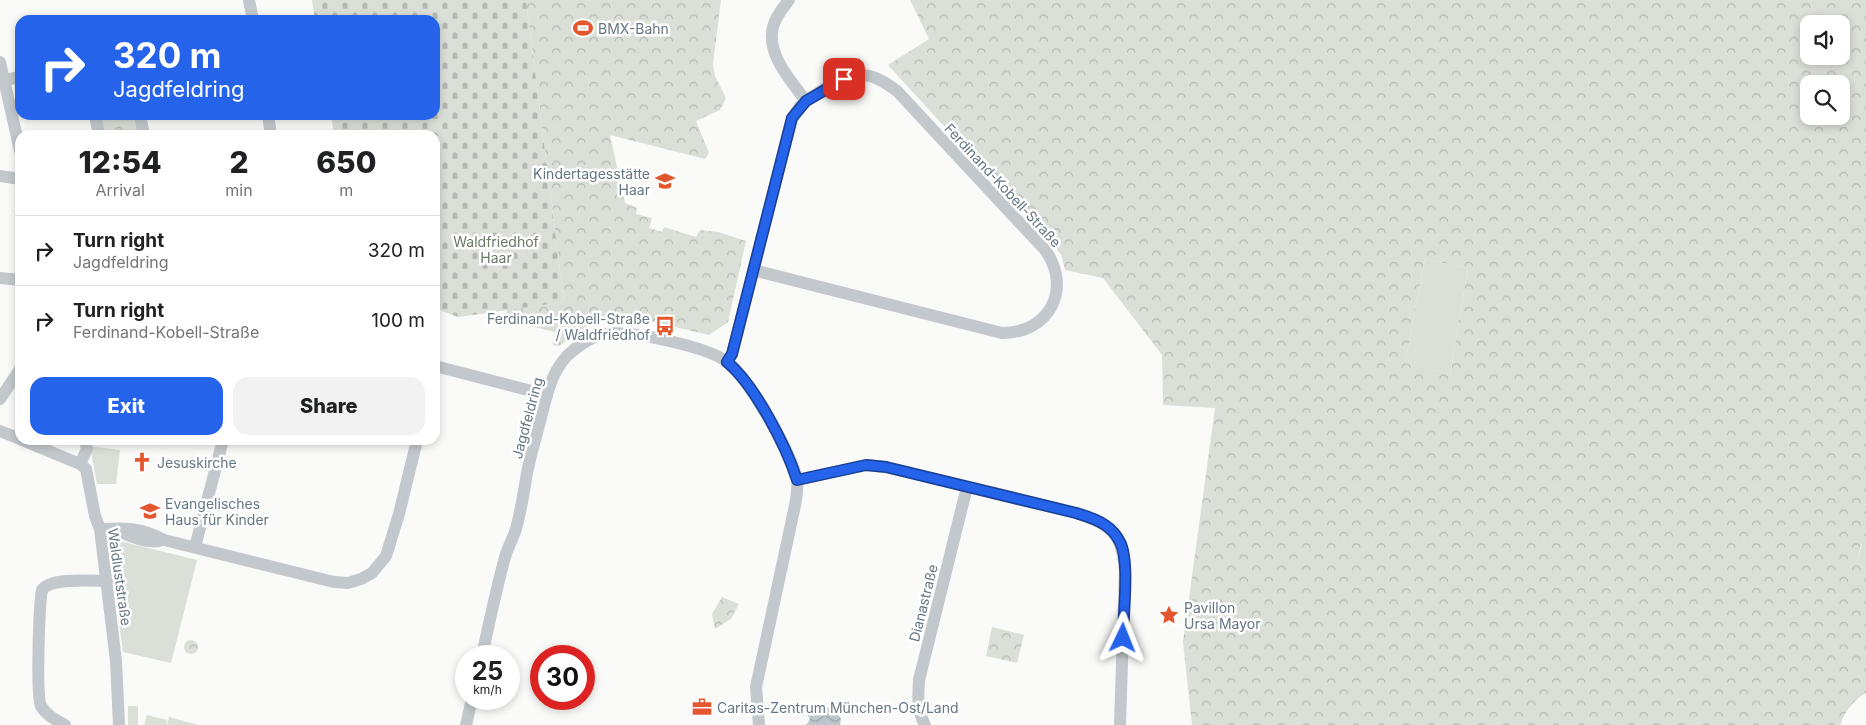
<!DOCTYPE html>
<html lang="en">
<head>
<meta charset="utf-8">
<style>
	body { margin:0; font-family:Inter,sans-serif; background:#f2f2f2; color:#202124; height:100vh; display:flex; flex-direction:column; font-size:19px; white-space:nowrap }
	* { box-sizing:border-box; margin:0 }
	p { font-size:16px; color:#757577 }
	.icon { flex:none; width:28px; height:28px; fill:none; stroke:currentColor; stroke-width:2; stroke-linecap:round; stroke-linejoin:round }
	.map { position:relative; flex:1; overflow:hidden }
	.side { position:absolute; left:15px; top:130px; width:425px; height:315px; display:flex; flex-direction:column; background:#fff; border-radius:15px; box-shadow:0 2px 8px #0003 }
	.side>* { flex:none }
	.top-card { position:absolute; left:15px; top:15px; width:425px; height:105px; border-radius:15px; box-shadow:0 2px 8px #0003; background:#2563eb; color:#fff; overflow:hidden }
	.buttons { position:absolute; left:1800px; top:15px; display:grid; gap:10px }
	.buttons a { display:grid; place-items:center; width:50px; height:50px; border-radius:10px; background:#fff; box-shadow:0 2px 8px #0003; font-size:25px }
	.speed { position:absolute; left:455px; top:645px; display:flex; gap:10px; font-size:25px; font-weight:700; text-align:center }
	.speed>* { display:grid; place-content:center; width:65px; height:65px; border-radius:50%; background:#fff; box-shadow:0 2px 8px #0003; line-height:1 }
	.speed small { font-size:12px; font-weight:400 }
	.speed .limit { border:8px solid #d22; background:#fff; color:#111 }
	.pin { position:absolute; display:grid; place-items:center; width:42px; height:42px; color:#fff; margin:-21px; border-radius:10px; box-shadow:0 2px 8px #0006 }
	.me { position:absolute; width:55px; margin:-28px; rotate:2deg; stroke-linejoin:round; filter:drop-shadow(0 0 4px #0008) }
	.turn { display:flex; align-items:center; gap:18px; height:105px; padding:0 15px; font-size:22px }
	.turn .icon { width:65px; height:65px; stroke-width:2.5 }
	.turn b { display:block; font-size:35px; line-height:42px }
	.eta { display:flex; justify-content:space-evenly; align-items:center; height:85px; text-align:center }
	.eta b { font-size:30px; font-weight:800; line-height:35px }
	.button { display:flex; gap:10px; margin-top:auto; padding:10px 15px }
	.button a { flex:1; height:58px; border-radius:15px; background:#2563eb; color:#fff; font-size:20px; font-weight:800; line-height:58px; text-align:center }
	.button a+a { background:#f2f2f2; color:#202124 }
	ul { padding:0; list-style:none }
	li { display:flex; align-items:center; gap:15px; height:70px; padding:0 15px; border-top:1px solid #e0e0e0 }
	li div { flex:1 }
	li b { display:block; font-size:19px }
	li em { font-style:normal }
	.map>svg:first-child { display:block }
</style>
</head>
<body>
<div class="map">
<svg width="1866" height="725" viewBox="0 0 1866 725">
	<defs>
		<pattern id="forest-crowns" width="20" height="18" patternUnits="userSpaceOnUse" patternTransform="scale(1.25)"><rect width="20" height="18" fill="#dadfd7"/><path d="M2 6a3 3 0 1 1 6 0M12 15a3 3 0 1 1 6 0" fill="none" stroke="#b4b9b4"/></pattern>
		<pattern id="cemetery-stones" width="16" height="16" patternUnits="userSpaceOnUse" patternTransform="scale(1.25)"><rect width="16" height="16" fill="#dadfd7"/><path d="M2 7V4a2 2 0 0 1 4 0v3zM10 15v-3a2 2 0 0 1 4 0v3z" fill="#b4b9b4"/></pattern>
		<pattern id="water-waves" width="16" height="10" patternUnits="userSpaceOnUse" patternTransform="scale(1.25)"><rect width="16" height="10" fill="#bbc7cb"/><path d="M0 5q4-4 8 0t8 0" fill="none" stroke="#9ca6aa"/></pattern>
	</defs>
	<rect width="100%" height="100%" fill="#fafaf8"/>
	<g fill="#dadfd7">
		<polygon points="1425,259 1468,268 1450,375 1405,363"/>
		<polygon points="90,446 120,450 116,484 97,484"/>
		<polygon points="116,540 197,560 171,663 123,652 109,549 111,541"/>
		<polygon points="1862,543 1866,543 1866,569 1857,562"/>
		<rect x="128" y="706" width="10" height="19"/>
		<polygon points="147,715 167,720 166,725 144,725"/>
		<polygon points="169,717 198,725 167,725"/>
	</g>
	<g fill="url(#forest-crowns)" fill-rule="evenodd">
		<polygon points="526,0 721,0 713,64 715,76 726,98 720,110 696,121 709,153 705,159 610,135 625,203 637,208 636,214 652,218 649,228 662,232 664,227 696,237 700,230 718,232 746,241 728,322 709,335 629,316 591,323 559,346 553,345 555,332 506,320 507,310 564,302"/>
		<path d="M910 0H1866V543L1861 544 1857 562 1866 569V693C1856 698 1842 714 1841 725H1192L1183 642 1215 408 1163 405 1162 355 1103 278 1065 270 1061 254 888 65 929 39ZM1809 24H1841V56H1809ZM1809 84H1841V116H1809ZM1425 259 1468 268 1450 375 1405 363Z"/>
		<polygon points="98,115 135,115 140,135 103,135"/>
		<polygon points="722,597 739,604 731,619 715,629 712,614"/>
		<polygon points="992,627 1024,635 1017,663 986,656"/>
		<circle cx="191" cy="647" r="7"/>
	</g>
	<polygon fill="url(#cemetery-stones)" points="312,0 526,0 564,302 458,317 435,308 435,135 334,135 331,115 435,115 435,20 315,20"/>
	<polygon fill="url(#water-waves)" points="816,705 835,709 841,719 840,725 805,725 808,723 810,718 807,715 808,709"/>
	<g fill="none" stroke-linecap="round" stroke-linejoin="round">
		<g stroke="#c3c8cc" stroke-width="12">
			<polyline points="249,0 253,20"/>
			<path d="M789 0C783 8 775 17 773 27 766 54 791 81 806 101"/>
			<polyline points="0,62 20,151"/>
			<polyline points="5,80 20,77"/>
			<polyline points="95,115 99,135"/>
			<polyline points="140,115 144,135"/>
			<polyline points="268,115 271,135"/>
			<polyline points="0,176 20,179"/>
			<polyline points="0,278 20,280"/>
			<path d="M727 362 732 354 792 118 800 106 806 101C823 90 851 68 873 77 882 80 889 85 897 91L1046 251C1072 290 1049 333 1002 333L753 270"/>
			<polyline points="435,366 547,395"/>
			<polyline points="0,399 20,369"/>
			<polyline points="0,431 20,439"/>
			<polyline points="22,440 80,464"/>
			<polyline points="85,440 87,449 80,464 86,469 95,516 100,529 116,661 119,725"/>
			<path d="M797 480 866 465 886 467 1077 513C1112 525 1122 533 1125 571L1120 725"/>
			<path d="M100 529C125 528 141 527 164 540L334 582 348 583 361 579 372 573 386 556 399 514 417 440"/>
			<path d="M121 532C133 538 146 543 159 541"/>
			<polyline points="195,547 223,440"/>
			<path d="M482 656C489 623 496 590 505 557 508 547 513 538 516 529 521 510 524 492 527 473 531 453 537 434 542 414 547 393 552 372 567 356 577 346 592 336 606 334 631 330 706 347 726 361 747 376 793 455 797 480 798 490 796 501 794 510L756 687 759 725"/>
			<path d="M65 725C56 720 46 715 41 706 36 696 39 606 42 590 51 577 91 581 107 581"/>
			<polyline points="466,725 472,699"/>
			<path d="M925 725C917 710 918 697 919 680L967 487"/>
		</g>
	</g>
	<g fill="none" stroke-linecap="round" stroke-linejoin="round">
		<defs>
			<path id="route" d="M844 79 806 101 792 118 732 354 727 362C755 385 786 446 797 480L866 465 886 467 1076 513C1086 516 1097 519 1105 525 1111 529 1117 536 1120 542 1130 561 1123 615 1123 638"/>
		</defs>
		<use href="#route" stroke="#184099" stroke-width="12"/>
		<use href="#route" stroke="#2563eb" stroke-width="9"/>
	</g>
	<defs>
		<symbol id="stadium-bare" viewBox="-9 -9 18 18"><path d="M0-5a6.5 5 0 1 0 0 10a6.5 5 0 1 0 0-10ZM-3.5-1.8h7v3.6h-7Z" fill="#e4572e" stroke="#fff" stroke-width="2.5" paint-order="stroke"/></symbol>
		<symbol id="school-bare" viewBox="-9 -9 18 18"><path d="M0-5L7-2L0 1L-7-2ZM-4 1L0 2.5L4 1V4Q0 6-4 4Z" fill="#e4572e" stroke="#fff" stroke-width="2.5" paint-order="stroke"/></symbol>
		<symbol id="bus-bare" viewBox="-9 -9 18 18"><path d="M-5-6H5V4H4V6H2V4H-2V6H-4V4H-5ZM-3.5-4V0h7V-4ZM-3.5 1.2v1.5H-2V1.2ZM2 1.2v1.5H3.5V1.2Z" fill="#e4572e" stroke="#fff" stroke-width="2.5" paint-order="stroke"/></symbol>
		<symbol id="church-bare" viewBox="-9 -9 18 18"><path d="M-1.2-6h2.4v3.5h3.3v2.4h-3.3V6h-2.4V-.1h-3.3v-2.4h3.3Z" fill="#e4572e" stroke="#fff" stroke-width="2.5" paint-order="stroke"/></symbol>
		<symbol id="sight-bare" viewBox="-9 -9 18 18"><path d="M0-6L1.8-2.2L6-1.7L2.9 1.2L3.7 5.4L0 3.3L-3.7 5.4L-2.9 1.2L-6-1.7L-1.8-2.2Z" fill="#e4572e" stroke="#fff" stroke-width="2.5" paint-order="stroke"/></symbol>
		<symbol id="office-bare" viewBox="-9 -9 18 18"><path d="M-6-3h4V-5.5h4V-3h4V5H-6ZM-1-4.5V-3h2v-1.5ZM-6 0V1H6V0Z" fill="#e4572e" stroke="#fff" stroke-width="2.5" paint-order="stroke"/></symbol>
	</defs>
	<g fill-rule="evenodd">
		<use href="#stadium-bare" x="569" y="14" width="28" height="28"/>
		<use href="#school-bare" x="651" y="167" width="28" height="28"/>
		<use href="#bus-bare" x="651" y="312" width="28" height="28"/>
		<use href="#church-bare" x="128" y="448" width="28" height="28"/>
		<use href="#school-bare" x="136" y="497" width="28" height="28"/>
		<use href="#sight-bare" x="1155" y="601" width="28" height="28"/>
		<use href="#office-bare" x="688" y="693" width="28" height="28"/>
	</g>
	<g text-anchor="middle" dominant-baseline="central" stroke-width="5" stroke-linejoin="round" paint-order="stroke">
		<g font-size="14" fill="#657683" stroke="#fff" text-anchor="start">
			<text x="598" y="28">BMX-Bahn</text>
			<text x="650" y="173" text-anchor="end">Kindertagesstätte<tspan x="650" dy="16">Haar</tspan></text>
			<text x="650" y="318" text-anchor="end">Ferdinand-Kobell-Straße<tspan x="650" dy="16">/ Waldfriedhof</tspan></text>
			<text x="157" y="462">Jesuskirche</text>
			<text x="165" y="503">Evangelisches<tspan x="165" dy="16">Haus für Kinder</tspan></text>
			<text x="1184" y="607">Pavillon<tspan x="1184" dy="16">Ursa Mayor</tspan></text>
			<text x="717" y="707">Caritas-Zentrum München-Ost/Land</text>
		</g>
		<g font-size="14" fill="#657683" stroke="#fff">
			<text transform="translate(1003 185) rotate(47)">Ferdinand-Kobell-Straße</text>
			<text transform="translate(527 418) rotate(-75)">Jagdfeldring</text>
			<text transform="translate(120 577) rotate(82)">Waldluststraße</text>
			<text transform="translate(923 603) rotate(-76)">Dianastraße</text>
		</g>
		<g font-size="14" fill="#687a64" stroke="#fff">
			<text x="496" y="241">Waldfriedhof<tspan x="496" dy="16">Haar</tspan></text>
		</g>
	</g>
</svg>
<div class="buttons">
<a><svg class="icon" aria-label="sound" viewBox="0 0 24 24"><path d="M4 9h4l5-4v14l-5-4H4zM17 9q2 3 0 6"/></svg></a>
<a><svg class="icon" aria-label="search" viewBox="0 0 24 24"><circle cx="10" cy="10" r="6"/><path d="M15 15l6 6"/></svg></a>
</div>
<div class="speed"><div>25<small>km/h</small></div><div class="limit">30</div></div>
<div class="pin" style="left:844px;top:79px;background:#d93025"><svg class="icon" aria-label="arrive" viewBox="0 0 24 24"><path d="M6 21V4h12l-3 4 3 4H6"/></svg></div>
<svg class="me" style="left:1123px;top:638px" viewBox="-20 -20 40 40"><path d="M0-17L14 15 0 8-14 15z" fill="#2563eb" stroke="#fff" stroke-width="4"/></svg>
<div class="top-card">
<div class="turn"><svg class="icon" aria-label="right" viewBox="0 0 24 24"><path d="M7 20v-9h11M14 6l5 5-5 5"/></svg><div><b>320 m</b>Jagdfeldring</div></div>
</div>
<section class="side">
<div class="eta">
<div><b>12:54</b><p>Arrival</p></div>
<div><b>2</b><p>min</p></div>
<div><b>650</b><p>m</p></div>
</div>
<ul>
<li><svg class="icon" aria-label="right" viewBox="0 0 24 24"><path d="M7 20v-9h11M14 6l5 5-5 5"/></svg><div><b>Turn right</b><p>Jagdfeldring</p></div><em>320 m</em></li>
<li><svg class="icon" aria-label="right" viewBox="0 0 24 24"><path d="M7 20v-9h11M14 6l5 5-5 5"/></svg><div><b>Turn right</b><p>Ferdinand-Kobell-Straße</p></div><em>100 m</em></li>
</ul>
<div class="button"><a>Exit</a><a>Share</a></div>
</section>
</div>
</body>
</html>
